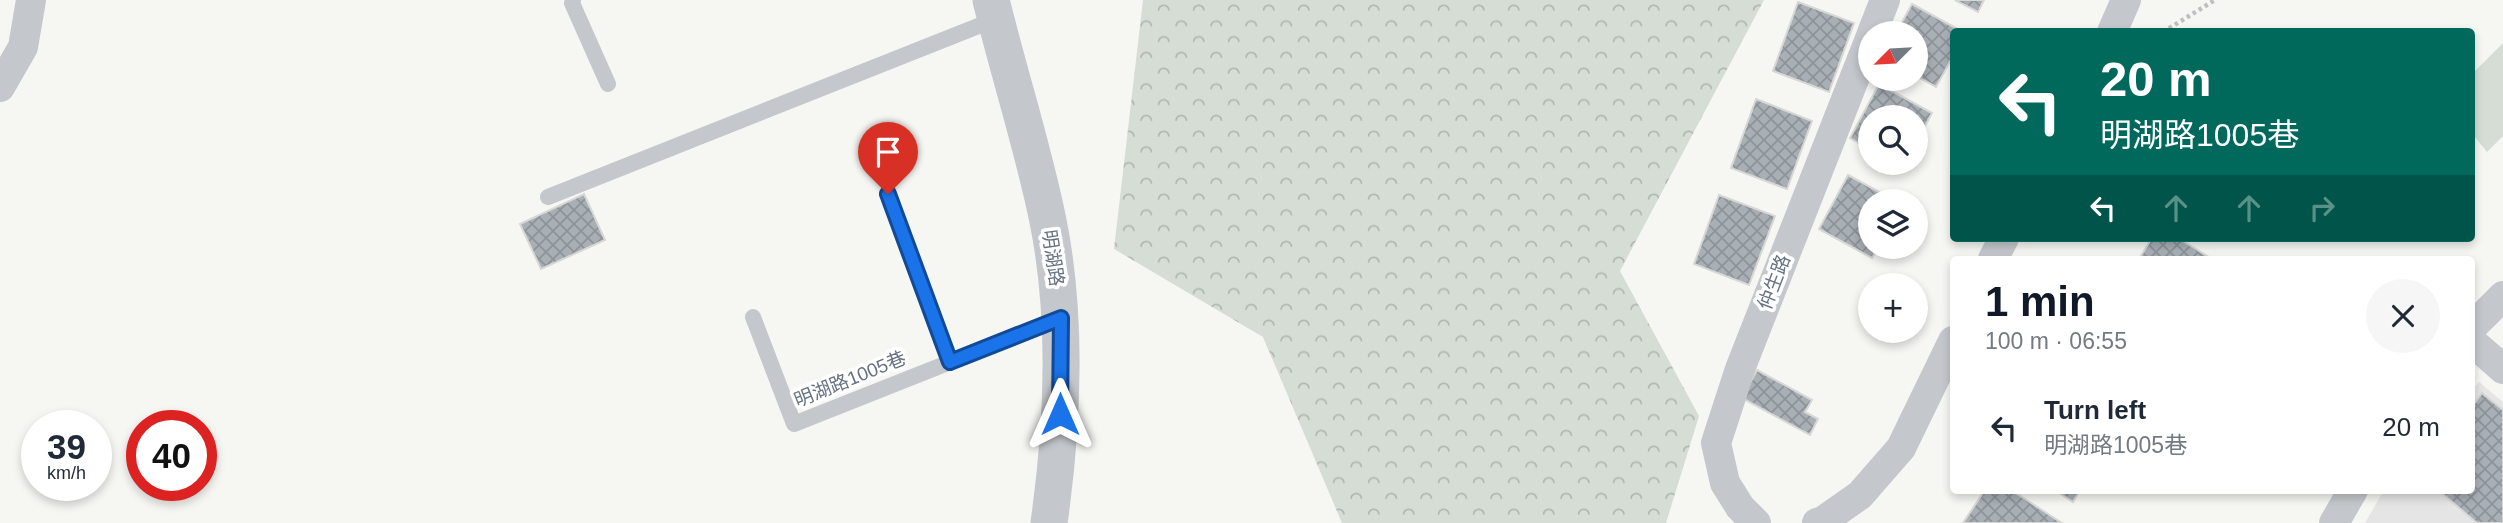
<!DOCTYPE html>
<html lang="en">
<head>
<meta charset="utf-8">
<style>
	body { margin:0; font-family:Arial,"Noto Sans TC",sans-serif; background:#f6f6f7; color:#1f2937; height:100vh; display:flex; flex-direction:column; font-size:26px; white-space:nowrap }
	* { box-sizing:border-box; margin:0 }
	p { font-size:23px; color:#747a83 }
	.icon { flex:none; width:38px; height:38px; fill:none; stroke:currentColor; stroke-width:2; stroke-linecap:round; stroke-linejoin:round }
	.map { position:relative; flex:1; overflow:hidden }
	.sheet { position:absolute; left:1950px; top:256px; width:525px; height:238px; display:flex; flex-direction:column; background:#fff; border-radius:7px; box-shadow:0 4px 10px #0003 }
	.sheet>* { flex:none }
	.top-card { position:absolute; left:1950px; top:28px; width:525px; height:214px; border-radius:7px; box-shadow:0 4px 10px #0003; background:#00695c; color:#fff; overflow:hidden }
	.needle { width:46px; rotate:246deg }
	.buttons { position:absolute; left:1858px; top:21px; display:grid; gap:14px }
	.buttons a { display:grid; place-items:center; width:70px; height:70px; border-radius:50%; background:#fff; box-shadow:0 4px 10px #0003; font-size:35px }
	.speed { position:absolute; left:21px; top:410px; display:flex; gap:14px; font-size:35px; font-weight:700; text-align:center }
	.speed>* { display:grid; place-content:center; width:91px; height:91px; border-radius:50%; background:#fff; box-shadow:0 4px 10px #0003; line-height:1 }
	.speed small { font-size:18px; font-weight:400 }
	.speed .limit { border:10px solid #d22; background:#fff; color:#111 }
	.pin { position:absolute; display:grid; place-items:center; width:60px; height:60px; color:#fff; margin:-72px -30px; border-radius:50% 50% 50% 0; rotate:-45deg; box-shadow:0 0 7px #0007 }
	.pin .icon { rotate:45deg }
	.me { position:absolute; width:77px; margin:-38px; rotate:0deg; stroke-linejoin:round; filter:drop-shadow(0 0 5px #0008) }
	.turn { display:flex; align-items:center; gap:24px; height:147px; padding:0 35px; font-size:32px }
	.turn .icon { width:91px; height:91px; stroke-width:2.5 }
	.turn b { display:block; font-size:49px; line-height:60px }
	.lanes { display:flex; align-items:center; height:66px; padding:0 35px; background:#0003; justify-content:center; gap:35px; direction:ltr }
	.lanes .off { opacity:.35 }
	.round { display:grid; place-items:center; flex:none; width:74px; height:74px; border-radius:37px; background:#f6f6f7 }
	.summary { display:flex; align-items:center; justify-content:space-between; height:119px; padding:0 35px }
	h1 { font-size:42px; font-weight:600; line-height:52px; color:#111827 }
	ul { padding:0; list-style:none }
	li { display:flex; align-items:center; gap:21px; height:105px; padding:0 35px }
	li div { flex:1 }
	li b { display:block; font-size:26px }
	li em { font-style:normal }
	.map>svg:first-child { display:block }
</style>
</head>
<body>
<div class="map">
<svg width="2503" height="523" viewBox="0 0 2503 523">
	<defs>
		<pattern id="forest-crowns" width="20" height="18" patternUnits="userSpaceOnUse" patternTransform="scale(1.75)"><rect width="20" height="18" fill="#d6ddd4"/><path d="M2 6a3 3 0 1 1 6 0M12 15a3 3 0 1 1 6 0" fill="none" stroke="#b1b8b1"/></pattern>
		<pattern id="building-cross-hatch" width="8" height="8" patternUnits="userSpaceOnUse" patternTransform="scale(1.75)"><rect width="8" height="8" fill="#a8afb5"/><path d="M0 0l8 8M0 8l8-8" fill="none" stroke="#8d9399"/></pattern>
	</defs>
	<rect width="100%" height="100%" fill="#f6f6f3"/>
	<polygon fill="#e4e5e4" points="2479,382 2503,402 2503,523 2365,523 2384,490 2471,490 2471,391"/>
	<polygon fill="url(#forest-crowns)" points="1143,0 1764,0 1620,271 1699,416 1666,523 1342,523 1263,337 1114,249"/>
	<polygon fill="#d6ddd4" points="2503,43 2503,136 2487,152 2471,132 2471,75"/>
	<g fill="url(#building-cross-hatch)" stroke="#d7d8d6" stroke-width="2">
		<polygon points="1955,0 1984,0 1978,12"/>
		<polygon points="1798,2 1854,23 1829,92 1773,71"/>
		<polygon points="1912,4 1963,32 1953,32 1953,56 1936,87 1916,76 1916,33 1896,33"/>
		<polygon points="1879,84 1932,113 1916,143 1916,117 1871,117 1871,150 1850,138"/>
		<polygon points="1756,99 1812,121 1787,189 1731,168"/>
		<polygon points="1848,175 1896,201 1871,201 1871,247 1878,247 1872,258 1819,229"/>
		<polygon points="584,194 605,240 541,269 520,224"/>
		<polygon points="1719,195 1775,216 1749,285 1694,264"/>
		<polygon points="2152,238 2178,238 2212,259 2139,259"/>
		<polygon points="1757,370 1812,400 1805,412 1818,419 1810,435 1742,398"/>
		<polygon points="2482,393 2503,410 2503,523 2477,523 2438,490 2471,490 2471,408"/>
		<polygon points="1985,490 2011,490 2062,523 1963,523"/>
		<polygon points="2055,490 2080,490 2073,502"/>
	</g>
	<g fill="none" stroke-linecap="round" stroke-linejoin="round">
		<polyline stroke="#bebfc2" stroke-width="4.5" stroke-dasharray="3.5 3.5" stroke-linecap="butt" points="2163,32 2215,0"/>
		<g stroke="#c4c7cb" stroke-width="16">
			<polyline points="573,0 572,3 608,84"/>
			<polyline points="888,194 950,362"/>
			<polyline points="548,197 996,19"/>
			<polyline points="753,317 794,424 1061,318"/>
		</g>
		<g stroke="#c4c7cb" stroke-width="30">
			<polyline points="2112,32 2126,0"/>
			<polyline points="1872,33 1885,0"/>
			<polyline points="0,87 23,47 31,0"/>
			<polyline points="1993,259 2004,238"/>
			<polyline points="2471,328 2503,296"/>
			<polyline points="2471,341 2503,369"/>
			<polyline points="1756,523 1740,507 1725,483 1716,443 1740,369 1871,36"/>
			<polyline points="1817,523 1823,521 1860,495 1901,448 1953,341"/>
			<polyline points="2334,523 2353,490"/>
		</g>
		<path stroke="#c4c7cb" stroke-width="37" d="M991 0C1009 74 1033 147 1048 221 1068 320 1063 424 1049 523"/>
	</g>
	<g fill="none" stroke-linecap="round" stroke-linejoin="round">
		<defs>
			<polyline id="route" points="888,194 950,362 1061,318 1060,414"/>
		</defs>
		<use href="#route" stroke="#114b97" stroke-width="18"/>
		<use href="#route" stroke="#1a73e8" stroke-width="12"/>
	</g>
	<g text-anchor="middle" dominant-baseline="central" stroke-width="7" stroke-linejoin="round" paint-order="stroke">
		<g font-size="19" fill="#667283" stroke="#fff">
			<text transform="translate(1053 258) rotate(82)">明湖路</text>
			<text transform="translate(1774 282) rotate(-69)">仲生路</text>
			<text transform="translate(850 379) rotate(-22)">明湖路1005巷</text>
		</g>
	</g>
</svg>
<div class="buttons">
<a><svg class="needle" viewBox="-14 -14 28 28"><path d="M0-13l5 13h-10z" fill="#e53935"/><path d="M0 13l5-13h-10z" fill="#747a83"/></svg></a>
<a><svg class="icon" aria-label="search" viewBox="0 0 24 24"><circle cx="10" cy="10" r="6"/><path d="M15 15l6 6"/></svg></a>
<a><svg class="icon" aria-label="layers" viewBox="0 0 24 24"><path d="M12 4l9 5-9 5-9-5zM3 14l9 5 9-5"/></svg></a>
<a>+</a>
</div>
<div class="speed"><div>39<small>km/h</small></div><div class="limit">40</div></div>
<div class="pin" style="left:888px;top:194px;background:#d93025"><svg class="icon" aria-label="arrive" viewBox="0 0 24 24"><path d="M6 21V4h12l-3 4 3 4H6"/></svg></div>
<svg class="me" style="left:1060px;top:414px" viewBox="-20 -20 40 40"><path d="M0-17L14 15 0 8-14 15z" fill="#1a73e8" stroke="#fff" stroke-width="4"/></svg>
<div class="top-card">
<div class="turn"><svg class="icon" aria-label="left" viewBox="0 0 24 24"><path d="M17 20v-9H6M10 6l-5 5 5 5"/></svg><div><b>20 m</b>明湖路1005巷</div></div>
<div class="lanes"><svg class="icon" aria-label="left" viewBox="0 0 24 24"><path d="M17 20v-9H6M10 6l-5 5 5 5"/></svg><svg class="icon off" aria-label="ahead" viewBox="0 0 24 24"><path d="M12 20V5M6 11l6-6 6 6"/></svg><svg class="icon off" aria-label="ahead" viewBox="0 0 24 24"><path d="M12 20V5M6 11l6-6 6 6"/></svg><svg class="icon off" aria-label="right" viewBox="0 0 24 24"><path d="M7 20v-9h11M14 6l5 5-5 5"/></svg></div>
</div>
<section class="sheet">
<div class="summary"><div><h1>1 min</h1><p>100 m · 06:55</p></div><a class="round"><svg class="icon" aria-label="close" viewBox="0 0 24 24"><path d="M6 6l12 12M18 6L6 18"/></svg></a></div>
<ul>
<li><svg class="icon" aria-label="left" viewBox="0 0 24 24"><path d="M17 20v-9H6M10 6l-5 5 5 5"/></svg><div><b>Turn left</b><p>明湖路1005巷</p></div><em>20 m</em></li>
</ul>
</section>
</div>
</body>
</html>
